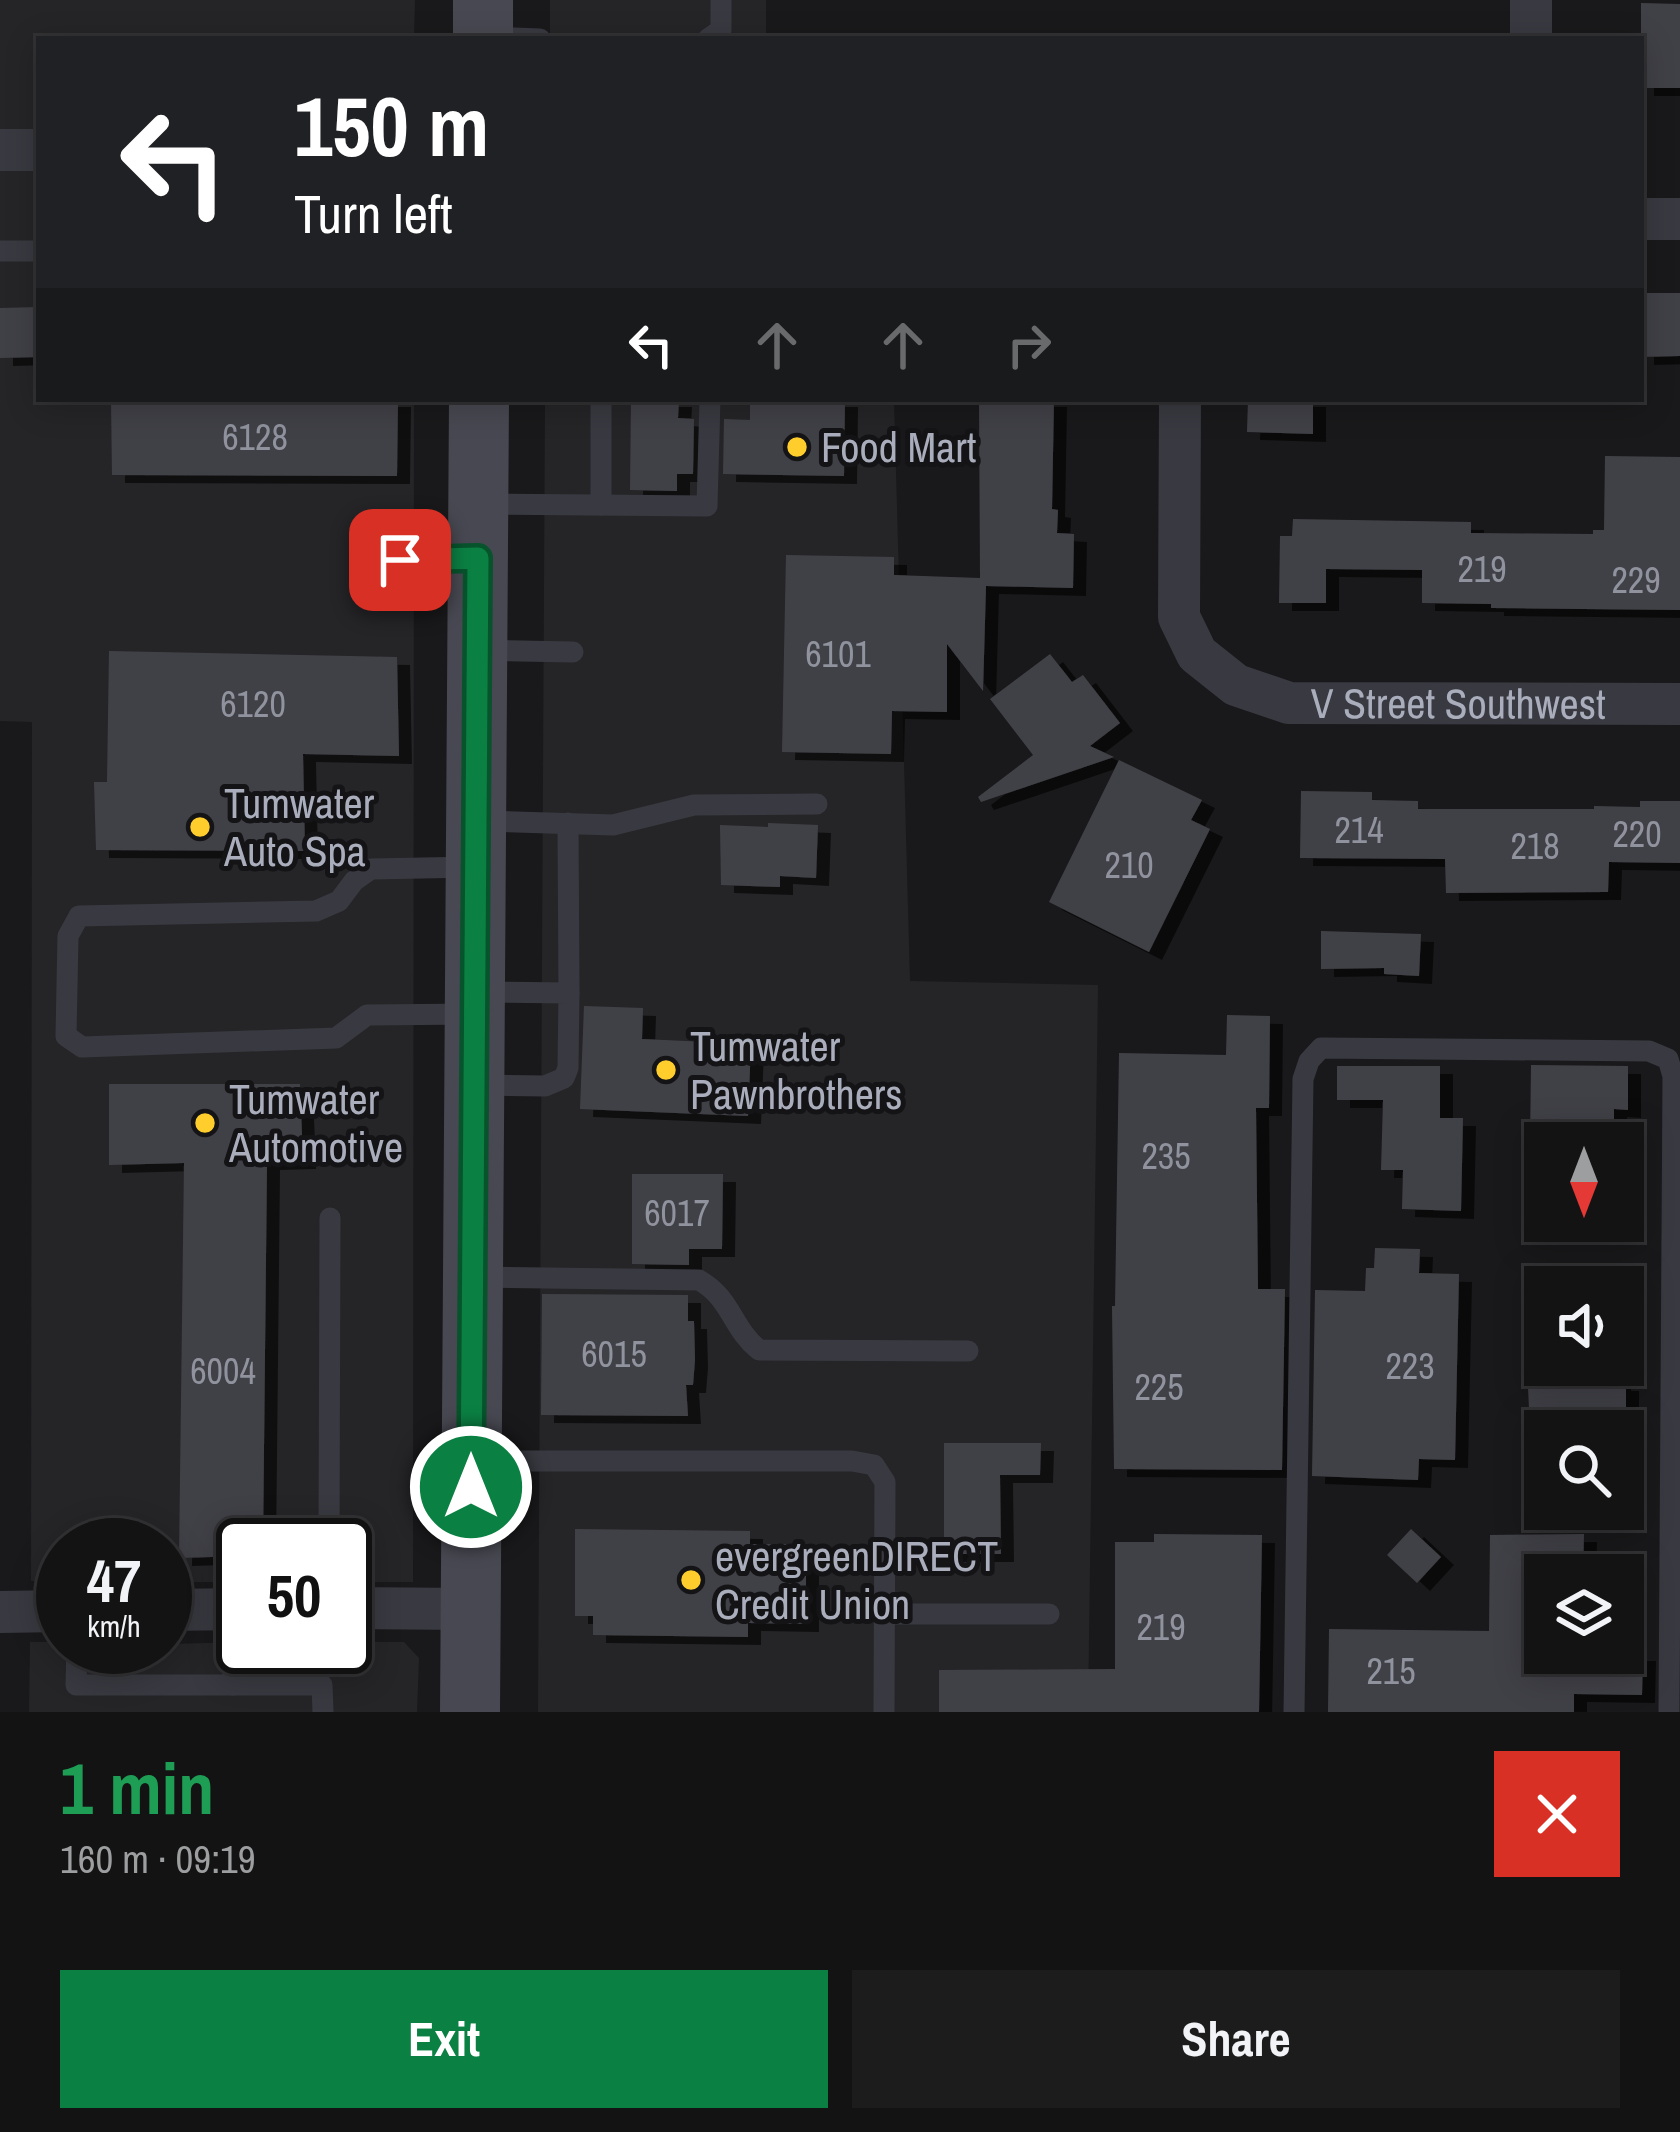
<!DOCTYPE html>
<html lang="en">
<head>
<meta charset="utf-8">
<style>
	body { margin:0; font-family:"Archivo Narrow",sans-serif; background:#1c1c1d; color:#f1f3f6; height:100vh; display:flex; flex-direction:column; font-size:45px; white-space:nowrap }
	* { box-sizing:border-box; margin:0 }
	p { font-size:39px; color:#9d9ea0 }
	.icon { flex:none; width:66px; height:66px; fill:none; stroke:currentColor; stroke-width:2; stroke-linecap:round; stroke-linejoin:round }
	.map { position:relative; height:1712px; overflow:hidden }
	.panel { display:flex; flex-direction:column; background:#131314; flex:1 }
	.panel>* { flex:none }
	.guide { position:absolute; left:36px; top:36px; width:1608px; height:366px; border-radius:0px; box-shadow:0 6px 30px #0003,0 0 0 3px #323234; background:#202124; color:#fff; overflow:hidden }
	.needle { width:78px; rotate:180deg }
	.tools { position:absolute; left:1524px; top:1122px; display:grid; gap:24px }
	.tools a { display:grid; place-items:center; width:120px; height:120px; border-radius:0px; background:#131314; box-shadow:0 6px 30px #0003,0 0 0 3px #323234; font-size:60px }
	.speed { position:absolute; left:36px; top:1518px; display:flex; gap:24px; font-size:60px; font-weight:700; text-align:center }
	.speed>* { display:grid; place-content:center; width:156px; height:156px; border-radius:50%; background:#131314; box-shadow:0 6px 30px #0003,0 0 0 3px #323234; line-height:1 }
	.speed small { font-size:30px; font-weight:400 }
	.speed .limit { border:6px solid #111; border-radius:18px; background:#fff; color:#111 }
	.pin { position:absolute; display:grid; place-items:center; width:102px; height:102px; color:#fff; margin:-51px; border-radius:24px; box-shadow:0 6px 18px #0006 }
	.me { position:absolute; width:132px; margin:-66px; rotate:0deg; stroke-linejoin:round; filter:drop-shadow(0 0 9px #0008) }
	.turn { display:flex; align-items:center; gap:42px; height:252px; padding:0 60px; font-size:54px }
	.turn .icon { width:156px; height:156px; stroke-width:2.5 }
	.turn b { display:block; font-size:84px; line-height:102px }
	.lanes { display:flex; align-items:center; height:114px; padding:0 60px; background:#0003; justify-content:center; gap:60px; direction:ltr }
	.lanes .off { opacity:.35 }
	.round { display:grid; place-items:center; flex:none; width:126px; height:126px; border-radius:0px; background:#1c1c1d }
	.head { display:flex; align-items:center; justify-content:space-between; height:204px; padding:0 60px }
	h1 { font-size:72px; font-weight:700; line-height:90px; color:#1e9e55 }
	.button { display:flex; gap:24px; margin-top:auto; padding:24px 60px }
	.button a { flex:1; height:138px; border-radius:0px; background:#0b8043; color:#fff; font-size:48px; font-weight:700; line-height:138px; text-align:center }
	.button a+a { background:#1c1c1d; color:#f1f3f6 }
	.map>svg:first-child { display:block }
</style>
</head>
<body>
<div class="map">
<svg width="1680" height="1712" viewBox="0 0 1680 1712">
	<defs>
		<filter id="shadow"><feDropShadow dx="13" dy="8" stdDeviation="0" flood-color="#0009"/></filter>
	</defs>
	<rect width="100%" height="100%" fill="#19191b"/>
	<g fill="#252528">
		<polygon points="0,0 415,0 414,39 39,39 39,399 414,399 413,1582 345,1582 345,1545 243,1545 243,1582 165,1582 165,1545 63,1545 63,1582 31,1581 32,722 0,721"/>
		<rect x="550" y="0" width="216" height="39"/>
		<polygon points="545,399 894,399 910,981 1098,985 1088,1712 538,1712"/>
		<polygon points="30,1642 63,1642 63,1647 243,1642 243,1647 345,1647 345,1642 404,1642 419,1658 417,1712 29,1712"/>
	</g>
	<g fill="#404146" filter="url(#shadow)">
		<polygon points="1641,3 1680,4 1680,88 1641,88"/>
		<polygon points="1641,293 1680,293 1680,356 1641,357"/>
		<polygon points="39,307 39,357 0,358 0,308"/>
		<polygon points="111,399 398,399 397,476 112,475"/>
		<polygon points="631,399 679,399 678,418 694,419 693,474 677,474 677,491 630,490"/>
		<polygon points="750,399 845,399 844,476 723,474 724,419 750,420"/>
		<polygon points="979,399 1054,399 1052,509 1058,510 1057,533 1074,534 1073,588 986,586 983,691 947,644 947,712 892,711 891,754 782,752 786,555 894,557 894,575 980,578"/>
		<polygon points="1248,399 1313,399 1313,434 1247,432"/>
		<polygon points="1605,456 1680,457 1680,610 1491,608 1491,604 1422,603 1422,570 1326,569 1326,603 1279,603 1280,536 1292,536 1293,519 1471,522 1471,533 1593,534 1593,530 1604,530"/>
		<polygon points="109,651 397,657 399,756 303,754 305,851 96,850 94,782 107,782"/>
		<polygon points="1050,654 1072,682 1083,675 1120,723 1090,746 1114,757 981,802 978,797 1033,755 990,699"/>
		<polygon points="1119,760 1202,800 1191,820 1210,829 1149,952 1049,902"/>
		<polygon points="1301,791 1372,792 1372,800 1418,801 1418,809 1594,809 1594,806 1640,807 1640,801 1680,801 1680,863 1609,862 1608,892 1446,893 1445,859 1300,858"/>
		<polygon points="768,823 818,825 816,878 780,876 780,887 721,885 720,825 768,827"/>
		<polygon points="1321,931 1421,934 1419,976 1384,974 1384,968 1321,969"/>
		<polygon points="584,1006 643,1008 642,1039 751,1044 748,1116 580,1109"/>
		<polygon points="1227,1015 1270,1016 1269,1108 1256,1108 1258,1289 1285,1289 1282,1470 1114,1469 1112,1306 1115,1306 1119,1053 1226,1055"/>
		<polygon points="1531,1065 1628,1066 1628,1110 1614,1109 1614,1143 1530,1143"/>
		<polygon points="1337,1066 1440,1066 1440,1118 1463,1118 1461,1211 1402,1209 1403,1170 1381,1170 1383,1100 1337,1100"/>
		<polygon points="109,1084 300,1084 303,1161 267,1162 263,1545 243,1545 243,1556 179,1558 184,1163 109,1165"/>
		<polygon points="632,1174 723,1174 722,1249 689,1249 689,1265 632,1264"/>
		<polygon points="1375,1248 1420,1249 1419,1273 1459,1274 1455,1460 1419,1459 1418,1480 1312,1476 1315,1290 1365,1291 1366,1268 1374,1268"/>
		<polygon points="542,1294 688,1295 688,1321 694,1321 695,1360 693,1385 686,1385 688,1416 541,1415"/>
		<polygon points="1527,1365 1618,1365 1618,1383 1626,1383 1626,1431 1530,1431"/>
		<polygon points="944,1443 1041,1443 1040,1475 1000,1475 1001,1554 944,1554"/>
		<polygon points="575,1529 750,1531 750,1544 806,1544 806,1624 748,1623 748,1637 593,1635 593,1616 575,1616"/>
		<polygon points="1411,1529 1441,1557 1417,1583 1387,1555"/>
		<polygon points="1154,1534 1262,1535 1259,1712 939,1712 939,1670 1115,1669 1115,1542 1154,1542"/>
		<polygon points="1584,1534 1583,1575 1545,1575 1545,1653 1643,1653 1642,1695 1574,1694 1574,1712 1328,1712 1329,1629 1489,1631 1490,1535"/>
	</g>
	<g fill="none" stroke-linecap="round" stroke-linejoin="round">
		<g stroke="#393a41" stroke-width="21">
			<polyline points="489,37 540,39"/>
			<polyline points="708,39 721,30 721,0"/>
			<polyline points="0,251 39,251"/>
			<polyline points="484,504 707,506 710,399"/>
			<polyline points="601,505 601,399"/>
			<polyline points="400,559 472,558"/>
			<polyline points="478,650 573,652"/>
			<polyline points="483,821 613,825 694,805 817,804"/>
			<polyline points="568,823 569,993"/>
			<polyline points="477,992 569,993 568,1068 564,1078 545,1086 481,1085"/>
			<polyline points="473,1014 367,1015 336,1038 82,1047 66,1036 68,936 79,916 316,911 339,901 354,881 371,869 475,867"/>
			<path d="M476 1277 699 1280C732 1299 731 1327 759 1350L968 1351"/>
			<polyline points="477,1461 852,1461 874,1465 885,1482 884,1712"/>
			<polyline points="329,1545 330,1218"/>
			<polyline points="233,1609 233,1685"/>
			<polyline points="886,1614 1049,1614"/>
			<polyline points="77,1647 76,1685 322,1685 323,1712"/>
			<polyline points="1294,1712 1303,1079 1309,1061 1321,1048 1649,1051 1668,1059 1673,1076 1669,1712"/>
		</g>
		<g stroke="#393a41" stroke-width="42">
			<polyline points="1531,39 1531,0"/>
			<polyline points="0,150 39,150"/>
			<polyline points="1641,219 1680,219"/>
			<path id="s1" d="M1180 399 1179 617 1197 654 1236 685 1289 703 1680 704"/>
			<polyline points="345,1608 471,1609"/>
			<polyline points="165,1610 243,1609"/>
			<polyline points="0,1612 63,1611"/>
		</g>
		<g stroke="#474851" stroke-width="60">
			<polyline points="483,39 483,0"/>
			<polyline points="470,1712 479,399"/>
		</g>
	</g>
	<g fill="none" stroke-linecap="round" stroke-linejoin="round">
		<defs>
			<polyline id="route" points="400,560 478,558 471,1487"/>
		</defs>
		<use href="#route" stroke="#07532c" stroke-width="30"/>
		<use href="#route" stroke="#0b8043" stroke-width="21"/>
	</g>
	<g fill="#ffce2d" stroke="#141416" stroke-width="4.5">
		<circle cx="797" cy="447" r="12"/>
		<circle cx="200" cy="827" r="12"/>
		<circle cx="666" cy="1070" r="12"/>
		<circle cx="205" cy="1123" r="12"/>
		<circle cx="691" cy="1580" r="12"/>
	</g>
	<g text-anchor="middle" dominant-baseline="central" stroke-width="10" stroke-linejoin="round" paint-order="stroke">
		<g font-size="36" fill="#90939e">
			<text x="255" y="437">6128</text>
			<text x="1482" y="569">219</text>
			<text x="1636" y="580">229</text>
			<text x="838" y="654">6101</text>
			<text x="253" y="704">6120</text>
			<text x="1359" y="830">214</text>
			<text x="1637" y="834">220</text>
			<text x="1535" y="846">218</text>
			<text x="1129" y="865">210</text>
			<text x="1166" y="1156">235</text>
			<text x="677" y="1213">6017</text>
			<text x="614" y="1354">6015</text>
			<text x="1410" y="1366">223</text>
			<text x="223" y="1371">6004</text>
			<text x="1159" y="1387">225</text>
			<text x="1161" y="1627">219</text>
			<text x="1391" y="1671">215</text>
		</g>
		<g font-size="42" fill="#aaaebc" stroke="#141416" text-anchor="start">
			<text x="821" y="447">Food Mart</text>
			<text x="224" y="803">Tumwater<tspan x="224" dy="48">Auto Spa</tspan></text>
			<text x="690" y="1046">Tumwater<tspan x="690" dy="48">Pawnbrothers</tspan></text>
			<text x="229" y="1099">Tumwater<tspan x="229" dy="48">Automotive</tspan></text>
			<text x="715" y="1556">evergreenDIRECT<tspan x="715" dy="48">Credit Union</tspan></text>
		</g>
		<g font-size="42" fill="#aaaebc" stroke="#141416">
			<text stroke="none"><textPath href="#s1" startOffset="534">V Street Southwest</textPath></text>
		</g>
	</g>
</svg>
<div class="tools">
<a><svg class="needle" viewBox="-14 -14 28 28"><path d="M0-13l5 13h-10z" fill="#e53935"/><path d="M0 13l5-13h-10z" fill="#9d9ea0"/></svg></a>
<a><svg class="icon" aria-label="sound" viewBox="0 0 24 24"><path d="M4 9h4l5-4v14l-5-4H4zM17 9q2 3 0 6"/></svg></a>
<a><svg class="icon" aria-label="search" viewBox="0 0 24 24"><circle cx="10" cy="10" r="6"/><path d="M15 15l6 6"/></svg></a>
<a><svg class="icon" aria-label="layers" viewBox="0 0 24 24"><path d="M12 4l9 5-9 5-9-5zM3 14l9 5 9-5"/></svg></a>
</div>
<div class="speed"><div>47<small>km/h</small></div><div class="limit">50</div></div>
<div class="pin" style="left:400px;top:560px;background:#d93025"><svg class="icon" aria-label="arrive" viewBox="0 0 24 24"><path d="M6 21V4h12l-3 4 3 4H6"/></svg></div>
<svg class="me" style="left:471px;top:1487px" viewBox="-20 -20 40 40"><circle r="17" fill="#0b8043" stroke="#fff" stroke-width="3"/><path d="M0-11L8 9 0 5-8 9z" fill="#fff"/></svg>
<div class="guide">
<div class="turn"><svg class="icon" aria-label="left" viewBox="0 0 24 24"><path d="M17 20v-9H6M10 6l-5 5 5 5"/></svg><div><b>150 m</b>Turn left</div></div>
<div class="lanes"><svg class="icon" aria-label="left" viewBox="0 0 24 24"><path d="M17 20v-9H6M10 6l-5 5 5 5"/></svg><svg class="icon off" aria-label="ahead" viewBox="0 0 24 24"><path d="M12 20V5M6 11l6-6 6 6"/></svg><svg class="icon off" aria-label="ahead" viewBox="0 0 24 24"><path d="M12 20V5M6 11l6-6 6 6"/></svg><svg class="icon off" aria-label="right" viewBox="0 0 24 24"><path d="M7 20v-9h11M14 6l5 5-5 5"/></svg></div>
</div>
</div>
<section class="panel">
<div class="head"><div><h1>1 min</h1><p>160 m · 09:19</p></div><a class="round" style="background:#d93025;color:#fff"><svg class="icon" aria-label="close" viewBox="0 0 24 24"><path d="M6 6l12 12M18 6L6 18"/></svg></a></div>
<div class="button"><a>Exit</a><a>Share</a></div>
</section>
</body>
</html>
